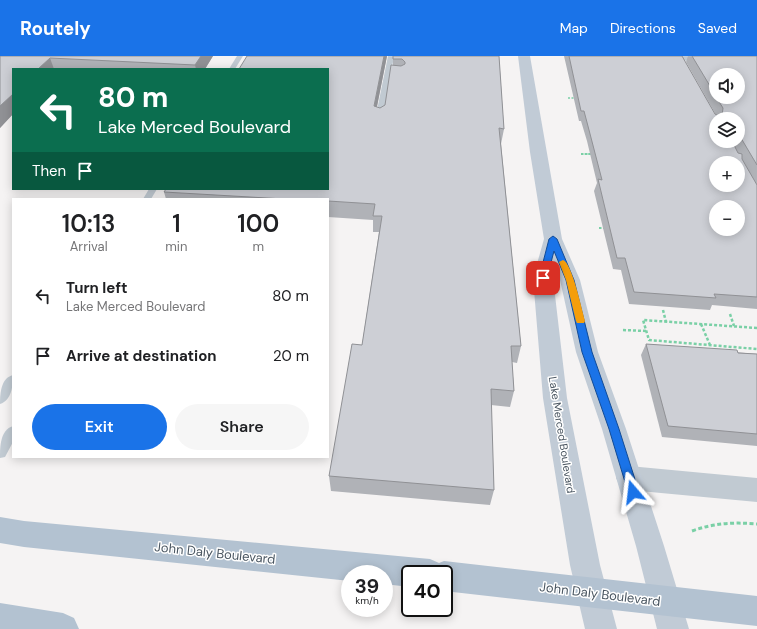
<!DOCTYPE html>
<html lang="en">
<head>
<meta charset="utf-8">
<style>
	body { margin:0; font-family:"DM Sans",sans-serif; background:#f6f6f6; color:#202124; height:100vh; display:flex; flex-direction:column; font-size:15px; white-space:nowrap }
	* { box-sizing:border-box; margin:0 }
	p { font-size:13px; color:#757577 }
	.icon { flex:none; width:22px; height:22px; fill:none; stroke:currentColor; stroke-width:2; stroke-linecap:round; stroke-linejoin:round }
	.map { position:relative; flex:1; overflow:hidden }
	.side { position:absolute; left:12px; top:142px; width:317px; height:260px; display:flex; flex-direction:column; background:#fff; border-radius:0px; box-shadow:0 2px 10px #0003 }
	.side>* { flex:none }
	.banner { position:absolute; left:12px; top:12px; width:317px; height:122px; border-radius:0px; box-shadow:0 2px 10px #0003; background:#0b6e4f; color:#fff; overflow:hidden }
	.tools { position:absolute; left:709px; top:12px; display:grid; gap:8px }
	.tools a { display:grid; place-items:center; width:36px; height:36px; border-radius:50%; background:#fff; box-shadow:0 2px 10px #0003; font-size:20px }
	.speed { position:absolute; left:341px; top:509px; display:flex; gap:8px; font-size:20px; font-weight:700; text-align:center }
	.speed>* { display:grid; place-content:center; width:52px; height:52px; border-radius:50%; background:#fff; box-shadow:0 2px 10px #0003; line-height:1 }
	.speed small { font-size:10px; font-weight:400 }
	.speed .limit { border:2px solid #111; border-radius:6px; background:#fff; color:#111 }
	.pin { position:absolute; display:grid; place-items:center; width:34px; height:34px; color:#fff; margin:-17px; border-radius:8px; box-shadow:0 2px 6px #0006 }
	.me { position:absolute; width:44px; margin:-22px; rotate:343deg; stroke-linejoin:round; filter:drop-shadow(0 0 3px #0008) }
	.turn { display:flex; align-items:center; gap:14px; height:84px; padding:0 20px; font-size:18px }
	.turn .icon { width:52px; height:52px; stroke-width:2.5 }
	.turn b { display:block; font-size:28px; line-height:34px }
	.then { display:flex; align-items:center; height:38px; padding:0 20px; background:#0003; gap:8px; font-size:15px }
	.eta { display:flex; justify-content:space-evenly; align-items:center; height:68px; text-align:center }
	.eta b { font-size:24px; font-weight:600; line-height:28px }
	.cta { display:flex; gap:8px; margin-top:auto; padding:8px 20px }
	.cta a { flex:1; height:46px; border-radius:24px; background:#1a73e8; color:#fff; font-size:16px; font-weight:600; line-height:46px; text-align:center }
	.cta a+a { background:#f6f6f6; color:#202124 }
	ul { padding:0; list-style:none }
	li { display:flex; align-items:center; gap:12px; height:60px; padding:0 20px }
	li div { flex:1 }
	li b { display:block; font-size:15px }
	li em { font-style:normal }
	header { display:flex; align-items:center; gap:24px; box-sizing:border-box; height:56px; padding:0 20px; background:#1a73e8; color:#fff }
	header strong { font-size:19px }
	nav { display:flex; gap:22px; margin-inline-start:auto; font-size:14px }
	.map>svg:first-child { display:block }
</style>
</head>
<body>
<header>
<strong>Routely</strong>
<nav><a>Map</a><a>Directions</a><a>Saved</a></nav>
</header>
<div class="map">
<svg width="757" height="573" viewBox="0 0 757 573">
	<rect width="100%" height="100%" fill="#f5f3f3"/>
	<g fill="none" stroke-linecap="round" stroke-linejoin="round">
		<g stroke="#7ad0a6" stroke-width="1.5" stroke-dasharray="2 1.5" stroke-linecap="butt">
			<polyline points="568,42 575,42"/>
			<polyline points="581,98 593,98"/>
		</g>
		<g stroke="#7ad0a6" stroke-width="2" stroke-dasharray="2.5 1.5" stroke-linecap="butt">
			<polyline points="581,98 593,98"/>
			<polyline points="599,172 606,172"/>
		</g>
		<g stroke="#7ad0a6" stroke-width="2.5" stroke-dasharray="3 2" stroke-linecap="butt">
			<polyline points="663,254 666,266"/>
			<polyline points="730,258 734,270"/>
			<polyline points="701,268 710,289"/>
			<polyline points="757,272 643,264 649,284 757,293"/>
			<polyline points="623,274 646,275"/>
		</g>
		<path stroke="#7ad0a6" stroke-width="3" stroke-dasharray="4 2.5" stroke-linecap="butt" d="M692 475C714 467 734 466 757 468"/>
		<g fill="#c1cad2" fill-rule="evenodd">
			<polygon points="237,0 243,0 235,13 229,13"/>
			<polygon points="388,0 394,0 383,64 379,66 375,64"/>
			<polygon points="149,133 157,133 151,143 143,143"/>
			<path d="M13 319C13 329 12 344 0 348 0 337 1 322 13 319Z"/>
			<path d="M13 370V386L5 401 0 402C0 391 0 374 13 370Z"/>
		</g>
		<g fill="#c1cad2" fill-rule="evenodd">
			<polygon points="659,0 757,0 757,7 665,4 661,3"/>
			<polygon points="629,410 757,422 757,446 629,434 620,430 616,422 620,414"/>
		</g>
		<polygon fill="#c1cbd6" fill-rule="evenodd" points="518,0 530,0 562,183 580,224 598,296 626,373 664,490 689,573 657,573 636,490 602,373 576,296 560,224 555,212 553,222 567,342 600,509 617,573 585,573 570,509 543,342 533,222 544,183 530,96"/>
		<g fill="#b3c2d1" fill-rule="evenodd">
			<polygon points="0,461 24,465 430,503 439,507 444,505 757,540 757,570 444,535 444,518 410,518 410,531 384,528 384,518 350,518 350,525 24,491 0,487"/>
			<polygon points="0,547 63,557 74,562 79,573 0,573"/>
		</g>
	</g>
	<g fill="#b0b2b7" fill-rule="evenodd">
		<polygon points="0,0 213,0 205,13 13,13 13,58 0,72"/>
		<polygon points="247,0 387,0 377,51 380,52 385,49 393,10 393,3 499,0 504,73 501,88 521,290 517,307 512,306 514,335 510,351 491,349 494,434 490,449 331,435 329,420 362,289 379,176 373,176 373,164 328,161 328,143 166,143 164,136 328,133"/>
		<path d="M564 0H682L715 58 716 59 686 6 688 0H757V253L712 249 710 254 629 248 621 214 613 213 594 135 597 127 587 85 581 65H579ZM716 63H738V85H716Z"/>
		<polygon points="646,288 757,298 757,390 662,381 641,299"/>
	</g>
	<g fill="#909195">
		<polygon points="201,0 213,0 205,13 196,13 195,9"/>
		<polygon points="384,0 387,0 374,65 374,50"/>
		<polygon points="50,2 54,13 38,13"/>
		<polygon points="13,38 13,58 0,72 0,50"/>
	</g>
	<g fill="#cdcfd5" stroke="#909195" fill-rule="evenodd">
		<polygon points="0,0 201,0 195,9 50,2 38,13 13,13 13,38 0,50"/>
		<polygon points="247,0 384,0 374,50 380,52 385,49 391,9 401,10 405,8 405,6 402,3 393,3 393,0 499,0 504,73 499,72 521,290 511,290 514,335 491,333 494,434 329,420 352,288 362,289 382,160 373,160 375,148 328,145 328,143 284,143 164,136 166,133 328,133 328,13 239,13"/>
		<path d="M569 0H682L715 58 720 61 722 60 723 52 716 41H738V19H716V40L692 0H757V109L738 77V63H716V85H732L738 97 742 98V103L757 129V241L714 238 716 242 634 236 625 202H617L598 123 602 124 589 74 584 55H581ZM716 107H738V129H716ZM716 151H738V173H716Z"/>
		<polygon points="646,288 737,294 738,297 757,298 757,378 668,370"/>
	</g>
	<polygon fill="#1a73e8" stroke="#114b97" points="553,180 557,183 574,224 592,296 619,373 639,436 637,439 633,441 629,439 628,436 609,373 582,296 566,224 554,195 547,222 543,225 539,222 549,183"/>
	<path fill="#f59e0b" d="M563 204C572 207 582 254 585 265L584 267H577L576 265 566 224 559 206Z"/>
	<g text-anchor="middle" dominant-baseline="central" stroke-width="3" stroke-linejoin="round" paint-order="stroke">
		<g font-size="11" fill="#4a5661" stroke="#fff">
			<text transform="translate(562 379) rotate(81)">Lake Merced Boulevard</text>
		</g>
		<g font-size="13" fill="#4a5661" stroke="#fff">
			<text transform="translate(215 497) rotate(6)">John Daly Boulevard</text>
			<text transform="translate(600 538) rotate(7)">John Daly Boulevard</text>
		</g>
	</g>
</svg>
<div class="tools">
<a><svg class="icon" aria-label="sound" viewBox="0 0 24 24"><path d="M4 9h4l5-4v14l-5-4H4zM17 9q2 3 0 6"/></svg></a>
<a><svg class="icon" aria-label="layers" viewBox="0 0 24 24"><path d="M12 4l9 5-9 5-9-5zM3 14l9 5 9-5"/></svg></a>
<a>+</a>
<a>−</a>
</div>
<div class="speed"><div>39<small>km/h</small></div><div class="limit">40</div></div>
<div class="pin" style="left:543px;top:222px;background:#d93025"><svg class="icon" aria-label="arrive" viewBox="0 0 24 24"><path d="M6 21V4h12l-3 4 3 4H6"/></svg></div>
<svg class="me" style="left:633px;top:436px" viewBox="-20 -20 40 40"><path d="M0-17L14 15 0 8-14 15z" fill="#1a73e8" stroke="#fff" stroke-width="4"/></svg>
<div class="banner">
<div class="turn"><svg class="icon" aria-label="left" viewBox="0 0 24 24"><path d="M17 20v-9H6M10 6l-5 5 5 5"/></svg><div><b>80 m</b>Lake Merced Boulevard</div></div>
<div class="then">Then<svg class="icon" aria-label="arrive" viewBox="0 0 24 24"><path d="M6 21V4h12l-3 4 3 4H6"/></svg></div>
</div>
<section class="side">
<div class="eta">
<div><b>10:13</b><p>Arrival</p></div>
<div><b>1</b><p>min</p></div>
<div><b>100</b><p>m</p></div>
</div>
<ul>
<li><svg class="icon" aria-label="left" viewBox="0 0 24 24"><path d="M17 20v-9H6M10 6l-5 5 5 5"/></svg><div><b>Turn left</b><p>Lake Merced Boulevard</p></div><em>80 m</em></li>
<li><svg class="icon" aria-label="arrive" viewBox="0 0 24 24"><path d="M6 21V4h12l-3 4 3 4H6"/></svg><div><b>Arrive at destination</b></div><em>20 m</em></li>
</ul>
<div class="cta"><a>Exit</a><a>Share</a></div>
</section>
</div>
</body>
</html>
